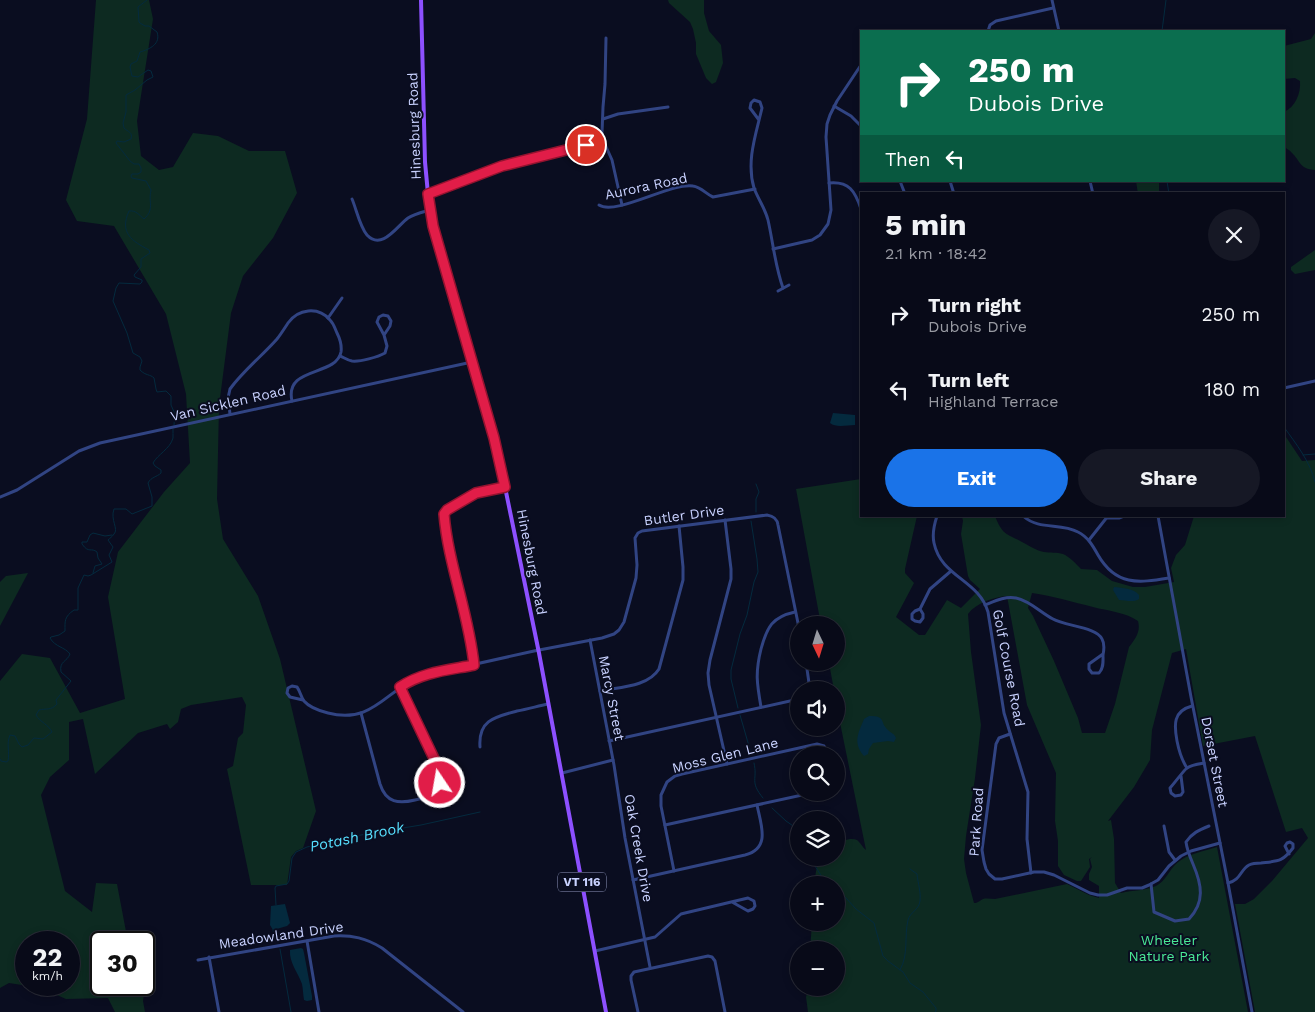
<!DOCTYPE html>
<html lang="en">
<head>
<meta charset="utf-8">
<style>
	body { margin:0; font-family:"Work Sans",sans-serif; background:#161825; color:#f1f3f6; height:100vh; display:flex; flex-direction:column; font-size:19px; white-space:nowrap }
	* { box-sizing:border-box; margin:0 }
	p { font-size:16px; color:#989aa2 }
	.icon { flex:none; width:28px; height:28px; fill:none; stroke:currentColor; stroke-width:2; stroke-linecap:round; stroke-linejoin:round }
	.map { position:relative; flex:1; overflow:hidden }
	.drawer { position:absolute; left:860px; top:192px; width:425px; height:325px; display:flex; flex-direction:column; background:#080a18; border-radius:0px; box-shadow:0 2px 8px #0003,0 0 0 1px #292b37 }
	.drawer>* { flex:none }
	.top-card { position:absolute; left:860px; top:30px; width:425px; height:152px; border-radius:0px; box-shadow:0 2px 8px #0003,0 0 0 1px #292b37; background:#0b6e4f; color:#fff; overflow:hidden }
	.needle { width:32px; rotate:176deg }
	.tools { position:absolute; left:790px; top:616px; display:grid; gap:10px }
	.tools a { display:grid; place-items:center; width:55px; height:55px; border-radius:50%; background:#080a18; box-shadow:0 2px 8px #0003,0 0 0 1px #292b37; font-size:25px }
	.speed { position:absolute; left:15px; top:931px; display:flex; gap:10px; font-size:25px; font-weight:700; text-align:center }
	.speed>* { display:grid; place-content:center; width:65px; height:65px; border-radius:50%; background:#080a18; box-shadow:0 2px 8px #0003,0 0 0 1px #292b37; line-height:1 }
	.speed small { font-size:12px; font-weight:400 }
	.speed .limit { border:2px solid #111; border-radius:8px; background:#fff; color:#111 }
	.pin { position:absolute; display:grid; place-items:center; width:42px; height:42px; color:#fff; margin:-21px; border:2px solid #fff; border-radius:50%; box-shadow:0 1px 5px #0007 }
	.me { position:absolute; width:55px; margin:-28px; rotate:348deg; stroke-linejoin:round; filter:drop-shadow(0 0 4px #0008) }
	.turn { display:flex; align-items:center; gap:18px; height:105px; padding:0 25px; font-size:22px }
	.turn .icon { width:65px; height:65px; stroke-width:2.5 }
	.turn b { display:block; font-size:35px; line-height:42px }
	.then { display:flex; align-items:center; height:48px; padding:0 25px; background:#0003; gap:10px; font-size:19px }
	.round { display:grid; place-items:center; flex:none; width:52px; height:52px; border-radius:26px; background:#161825 }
	.head { display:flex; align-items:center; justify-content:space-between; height:85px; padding:0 25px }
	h1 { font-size:30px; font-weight:700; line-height:38px }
	.button { display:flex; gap:10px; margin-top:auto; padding:10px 25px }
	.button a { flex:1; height:58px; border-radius:30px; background:#1a73e8; color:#fff; font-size:20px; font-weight:700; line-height:58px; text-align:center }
	.button a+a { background:#161825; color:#f1f3f6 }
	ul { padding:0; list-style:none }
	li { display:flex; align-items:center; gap:15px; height:75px; padding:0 25px }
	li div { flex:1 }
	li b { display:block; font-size:19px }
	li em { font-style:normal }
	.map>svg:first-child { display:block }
</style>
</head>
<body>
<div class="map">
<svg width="1315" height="1012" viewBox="0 0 1315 1012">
	<rect width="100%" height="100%" fill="#0a0d20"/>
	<g fill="#0d2a21" fill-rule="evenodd">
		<path d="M96 0H149L153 19 137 121 141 156 159 170 173 167 193 133 218 136 249 151H285L297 193 273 238 243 276 231 313 219 406 217 499 223 539 258 596 280 659 316 811 303 848 296 851 291 857 287 885H251L227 769 233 766 238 738 243 733 246 705 242 697 191 705 181 709 178 722 170 729 167 724 138 733 95 774 83 719 69 722V760L50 777 41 795 65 891 92 912 96 883 117 884 128 942H101V985H144V974L147 973 143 1001 145 1012H115L108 998 66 999 41 988 9 983 0 988V681L22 654 50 658 80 713 125 699 108 597 118 552 164 492 190 463 186 394 166 314 114 226 77 221 66 200 87 119ZM26 942H69V985H26Z"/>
		<polygon points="668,0 704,0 704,13 709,31 721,45 723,63 716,82 712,84 706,78 696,54 696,43 693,29 690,22 669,3"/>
		<path d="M1315 23V170C1299 169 1301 161 1291 152 1291 151 1284 147 1284 147V112C1295 107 1301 94 1300 81L1295 78 1284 79V46L1311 39 1315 33Z"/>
		<polygon points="1136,181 1159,181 1159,194 1138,194"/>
		<polygon points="1315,250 1315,270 1295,274 1291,270 1291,267"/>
		<path d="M1284 434 1302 461 1315 460V1012H1255L1235 904H1245L1254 899 1272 881 1308 838 1302 828 1286 832 1255 736 1203 746 1186 649 1172 653 1152 730 1150 760 1134 787 1108 821 1111 820 1114 839 1115 883 1121 893C1133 890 1145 891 1156 886 1166 881 1169 870 1177 863 1187 854 1204 851 1217 847L1248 1012H808L806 997 809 988H836V950H810L812 923 836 922V885H815C815 875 816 866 821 858H836V843C842 841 851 837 857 840 860 842 863 848 866 850L836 703V690H834L829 663 836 662V625H821L796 489 861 479V516H917L905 569V573L914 583 896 617 919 635H925L947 600 961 608 980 589 970 580 968 576 961 534 963 521 962 516H995C1003 536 1006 533 1022 542 1030 546 1035 550 1044 552 1050 553 1057 552 1063 554 1070 557 1076 564 1081 569L1097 570 1112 581 1133 587H1145L1174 582 1171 568 1176 555 1185 545 1194 516H1284ZM1032 593C1053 596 1073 602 1093 607 1108 611 1125 612 1138 621 1141 632 1135 639 1129 647L1115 704 1105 733H1082L1078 718 1054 661 1033 616 1028 608ZM1007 596 1027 705 1056 773 1055 821 1058 841V866L1064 875 1077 881H1081L1090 867 1089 859 1092 857 1090 859 1092 867 1089 874V880L1099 886V898L1089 895 1067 884 995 899C991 899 987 898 983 899 979 901 978 903 974 903L966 873 964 859 966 836 975 778 981 725 971 652 968 614C976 603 994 597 1007 596Z"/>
		<polygon points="28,573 0,626 0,582 6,576"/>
	</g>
	<g fill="#042a3e">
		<path d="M833 413 855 415V425C847 425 836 428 830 423Z"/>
		<path d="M1114 587C1122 588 1134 588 1139 595V599C1133 603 1125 600 1119 600L1113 590Z"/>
		<path d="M869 716C887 716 879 722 888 730 892 734 894 733 896 738L894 742 888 741 873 743 869 749 868 754 864 756C852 742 859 732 864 719Z"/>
		<polygon points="285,904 290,923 287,926 273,930 270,925 271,906"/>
		<path d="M301 948 303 949 304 953 312 996V1000L307 1001 304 1000C303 994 303 989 302 984 298 972 289 963 290 950Z"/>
	</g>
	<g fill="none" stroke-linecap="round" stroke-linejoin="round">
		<g stroke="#042a3e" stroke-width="1">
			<path d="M147 0 138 7 139 22 140 23 145 26H149L157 32C161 44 150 49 140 52L137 61 131 64 130 67 132 76 138 77 148 70 151 71 153 77 147 80 135 90 126 95V112L123 123 124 128C128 132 133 132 131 139L124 142 117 141 116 143 130 161 134 164H139L141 168V172L138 174H132L131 176 132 178 146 181 151 190C148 203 155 209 144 219 139 215 136 210 129 211 119 233 132 241 149 250L150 253 141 259V267L134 275 135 277 142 280V282L140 284 119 283 116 288 113 301 127 333 133 353 140 357 142 361 140 367V370C146 376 150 374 154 378L156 389 157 392 166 391 171 396V405L175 414 174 425"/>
			<polyline points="1162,31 1166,0"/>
			<polyline points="1167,181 1169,194"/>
			<path d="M1284 427C1296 444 1310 461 1315 482"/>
			<polyline points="1303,455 1315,454"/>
			<polyline points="756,484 759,492 756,499 756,512"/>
			<path d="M93 573 95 566 102 564 98 558 97 552C91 547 89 554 82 544V542H87L90 535 93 533 105 536 112 535"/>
			<polyline points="738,708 731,679 731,670 740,634 747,615 754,582 758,572 757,559 751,521"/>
			<polyline points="740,715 751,753"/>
			<path d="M0 759 1 761 6 762 8 761C10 752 6 744 10 735L15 736 19 744 22 747 28 745 34 738 43 739 52 732C49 725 40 722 36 715L39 710C46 708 51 711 57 704L56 700 71 681 61 672C59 661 67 662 70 654 65 647 55 647 50 638L51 637 59 635 65 631C65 621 64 617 74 610H78V588L84 575 88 576 91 575 112 562 109 555 113 547 108 540C110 538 112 537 114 534 119 529 110 520 114 509H126L132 514 152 506V497L148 483C151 477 157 477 161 473V470L155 466 153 463C158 454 170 449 173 438 173 435 173 432 173 429"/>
			<path d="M754 763C758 780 749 781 763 798"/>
			<polyline points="772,808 786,821 799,830"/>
			<polyline points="810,858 822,877 834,885"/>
			<polyline points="836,887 856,909 874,923 883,956 888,961 903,972 910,983 923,992 936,1008 936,1011 935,1012"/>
			<polyline points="276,905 275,888 276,886 287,884 289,881 292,858 296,852 307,847 349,837 421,825 480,812"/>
			<polyline points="273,930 274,935 277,937 279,941"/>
			<polyline points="280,949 291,1012"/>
			<path d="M900 970C909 954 904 937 908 920 910 912 919 910 920 901 921 892 918 884 917 874L910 869"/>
		</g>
		<g stroke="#314483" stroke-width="3">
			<polyline points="1052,0 1059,31"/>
			<polyline points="988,31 990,25 996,21 1053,8"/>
			<polyline points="606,38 605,84 603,107 602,133 603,140 612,160 622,205"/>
			<polyline points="834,106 851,116 861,126"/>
			<polyline points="603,119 618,114 668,107"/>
			<path d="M759 120 750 108 751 103 754 100 760 102 762 108C756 134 746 161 754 188 758 199 765 208 768 220 773 242 775 266 783 288"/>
			<polyline points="900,181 905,194"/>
			<polyline points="950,181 954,194"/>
			<polyline points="1090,181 1093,194"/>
			<path d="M829 183C849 181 855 191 861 209"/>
			<polyline points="428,194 502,166 603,140"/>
			<path d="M352 199C356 208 360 227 367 235 382 251 397 226 408 218 414 214 423 212 430 210"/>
			<path d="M599 205C616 216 672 182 693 186 701 187 706 194 713 197L755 189"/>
			<polyline points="773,249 812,240 820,235 828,224 831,210 826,137 827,124 830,115 837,101 861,65"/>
			<polyline points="778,291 789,285"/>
			<polyline points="328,318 342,298"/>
			<path d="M340 356C343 357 347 360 352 361 360 362 378 357 385 353L387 346 384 335 390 326 391 321 388 316 383 315 379 317 377 322 384 335"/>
			<polyline points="1284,388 1315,381"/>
			<path d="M230 414 228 398 230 389C243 371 262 356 277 339 281 334 284 329 288 323 298 309 318 306 330 320 334 324 335 329 337 333 340 339 342 345 341 352 336 377 284 366 292 401"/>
			<polyline points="0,497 17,490 79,451 100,443 472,362"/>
			<path d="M937 516C934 525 932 534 934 543 941 577 979 580 988 612L1004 713 1028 792 1027 839 1031 873"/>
			<path d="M1023 516C1040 531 1060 522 1078 532 1088 537 1093 546 1098 555 1116 586 1138 583 1169 578"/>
			<polyline points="1158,516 1191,697 1228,883 1252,1012"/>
			<polyline points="1107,518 1119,518 1124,516"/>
			<polyline points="725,520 731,569 731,579 710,660 708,673 709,685 727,764"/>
			<polyline points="1089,540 1108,516"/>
			<path d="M985 605C995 601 1005 596 1016 598 1030 601 1040 612 1053 619 1065 626 1097 627 1102 639 1105 644 1104 650 1103 655 1103 661 1104 668 1099 673H1092L1089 669V664L1103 654"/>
			<polyline points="920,609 923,614 923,618 920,622 915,621 912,619 912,614 915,611 920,609 930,589 951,571"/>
			<polyline points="590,640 614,765 625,838 650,967"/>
			<polyline points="806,662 810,690"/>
			<polyline points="474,665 472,644 452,558 444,514 447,510 477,492 505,487"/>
			<path d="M600 691C619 687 648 687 659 669L683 580V567L679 526"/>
			<path d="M303 700 290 697 287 693 288 688 292 686 297 687C300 691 301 697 304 701 309 707 320 711 328 713 373 725 386 689 422 676L534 651 602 638 614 634 619 630 624 622 636 578 637 565 635 538 638 533 642 531 767 515C773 516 777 518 778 525L799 628"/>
			<path d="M761 707C757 684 755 673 761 649 767 627 772 617 795 612"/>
			<path d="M361 713 380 784C386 803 399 804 415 800 432 797 444 791 440 771L400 687"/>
			<polyline points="1010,734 999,738 996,744 982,850 984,862 986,869 989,874 995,879 1002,879 1034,872 1044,872 1054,875 1090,893 1098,895 1107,895 1127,888 1142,888 1149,885 1158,880 1169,866 1181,856 1191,851 1220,843"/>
			<polyline points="609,741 799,699"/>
			<path d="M480 747C478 720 495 717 517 711 528 709 538 706 548 704"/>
			<path d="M1187 768C1181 759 1179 751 1177 741 1174 725 1173 711 1192 706"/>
			<polyline points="562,773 613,760"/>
			<path d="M1181 776 1183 792 1181 795 1175 796 1171 793 1170 788C1172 786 1185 769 1187 768 1191 765 1198 764 1204 763"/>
			<polyline points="665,825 816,792"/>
			<polyline points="1164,826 1169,852 1175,860"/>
			<polyline points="674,871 661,806 661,795 667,782 675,776 682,774 817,744 824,746 827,755"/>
			<path d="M633 880 745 855C771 848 761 825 757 805"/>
			<path d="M1228 883C1241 880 1240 870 1249 865 1253 863 1257 863 1261 863 1279 861 1282 862 1293 848V844L1290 842 1287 843 1285 846 1289 854"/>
			<path d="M1151 884 1154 912 1175 921 1189 919C1205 902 1202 885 1193 864 1190 857 1187 850 1186 842 1192 833 1199 830 1209 826"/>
			<polyline points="307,941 319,1012"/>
			<polyline points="595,951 655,937 681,914 685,913 748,898 754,901 755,906 753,909 748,911 732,902"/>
			<polyline points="209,957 219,1012"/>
			<path d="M198 960 334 936C352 935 366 938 382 948L463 1012"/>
			<polyline points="638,1012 631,980 631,976 634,972 708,956 712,957 715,961 725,1012"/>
		</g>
		<polyline stroke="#8d50ff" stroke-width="4" points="421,0 425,162 428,194 432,220 496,445 505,487 539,653 606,1012"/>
	</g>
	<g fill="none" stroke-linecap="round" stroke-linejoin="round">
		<defs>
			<path id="route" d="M440 783 441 776 439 769 400 687C422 672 449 670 474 665 469 614 448 564 444 514L447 510 476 493 505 487 494 438 433 226 428 194 502 166 586 145"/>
		</defs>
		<use href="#route" stroke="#92132f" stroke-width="12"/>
		<use href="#route" stroke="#e11d48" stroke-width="9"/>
	</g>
	<g text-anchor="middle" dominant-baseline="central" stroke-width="4" stroke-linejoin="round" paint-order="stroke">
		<rect fill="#0a0d20" stroke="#9097bc" stroke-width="1" x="558" y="872.5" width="48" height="19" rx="4"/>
		<g font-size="12" font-weight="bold" fill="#c9d2ff">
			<text x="582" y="882">VT 116</text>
		</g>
		<g font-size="14" fill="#c9d2ff" stroke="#0a0d20">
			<text transform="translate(414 126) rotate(-92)">Hinesburg Road</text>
			<text transform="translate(646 186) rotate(-12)">Aurora Road</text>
			<text transform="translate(228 403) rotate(-13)">Van Sicklen Road</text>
			<text transform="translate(684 515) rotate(-8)">Butler Drive</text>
			<text transform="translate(532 562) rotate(79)">Hinesburg Road</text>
			<text transform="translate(1009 668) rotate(79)">Golf Course Road</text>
			<text transform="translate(612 698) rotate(79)">Marcy Street</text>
			<text transform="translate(725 755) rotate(-14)">Moss Glen Lane</text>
			<text transform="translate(1215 762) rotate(79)">Dorset Street</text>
			<text transform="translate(976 822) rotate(-86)">Park Road</text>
			<text transform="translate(639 848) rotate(80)">Oak Creek Drive</text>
			<text transform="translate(281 935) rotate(-8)">Meadowland Drive</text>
		</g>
		<g font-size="14" fill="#4ae996" stroke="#0a0d20">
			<text x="1169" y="940">Wheeler<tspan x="1169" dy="16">Nature Park</tspan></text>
		</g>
		<g font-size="15" font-style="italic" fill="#57e0ff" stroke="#0a0d20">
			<text transform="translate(357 837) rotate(-12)">Potash Brook</text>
		</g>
	</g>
</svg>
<div class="tools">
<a><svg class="needle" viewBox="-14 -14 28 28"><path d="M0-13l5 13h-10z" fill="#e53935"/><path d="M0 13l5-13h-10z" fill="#989aa2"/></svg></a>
<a><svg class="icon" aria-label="sound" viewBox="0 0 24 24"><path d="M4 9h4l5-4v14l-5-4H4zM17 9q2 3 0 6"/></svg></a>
<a><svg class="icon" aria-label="search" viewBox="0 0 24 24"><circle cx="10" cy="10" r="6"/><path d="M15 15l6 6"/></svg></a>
<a><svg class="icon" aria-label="layers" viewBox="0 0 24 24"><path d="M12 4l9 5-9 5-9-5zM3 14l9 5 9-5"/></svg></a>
<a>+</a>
<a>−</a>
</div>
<div class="speed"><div>22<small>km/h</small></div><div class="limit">30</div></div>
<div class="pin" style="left:586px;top:145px;background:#d93025"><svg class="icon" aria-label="arrive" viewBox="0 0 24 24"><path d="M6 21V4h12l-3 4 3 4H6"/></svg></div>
<svg class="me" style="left:440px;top:783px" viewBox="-20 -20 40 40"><circle r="17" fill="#e11d48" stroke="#fff" stroke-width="3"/><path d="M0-11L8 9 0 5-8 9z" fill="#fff"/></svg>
<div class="top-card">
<div class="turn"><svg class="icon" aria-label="right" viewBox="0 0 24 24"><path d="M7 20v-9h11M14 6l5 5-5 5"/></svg><div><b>250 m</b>Dubois Drive</div></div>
<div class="then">Then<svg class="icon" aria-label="left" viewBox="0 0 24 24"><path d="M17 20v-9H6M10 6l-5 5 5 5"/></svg></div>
</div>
<section class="drawer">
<div class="head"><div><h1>5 min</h1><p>2.1 km · 18:42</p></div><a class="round"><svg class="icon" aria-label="close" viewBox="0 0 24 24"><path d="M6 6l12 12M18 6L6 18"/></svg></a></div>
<ul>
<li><svg class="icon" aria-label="right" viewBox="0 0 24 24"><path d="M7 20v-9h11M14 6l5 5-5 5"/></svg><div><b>Turn right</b><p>Dubois Drive</p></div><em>250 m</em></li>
<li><svg class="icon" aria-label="left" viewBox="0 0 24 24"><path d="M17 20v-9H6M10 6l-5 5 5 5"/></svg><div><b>Turn left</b><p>Highland Terrace</p></div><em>180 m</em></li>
</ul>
<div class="button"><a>Exit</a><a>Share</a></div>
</section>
</div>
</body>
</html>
